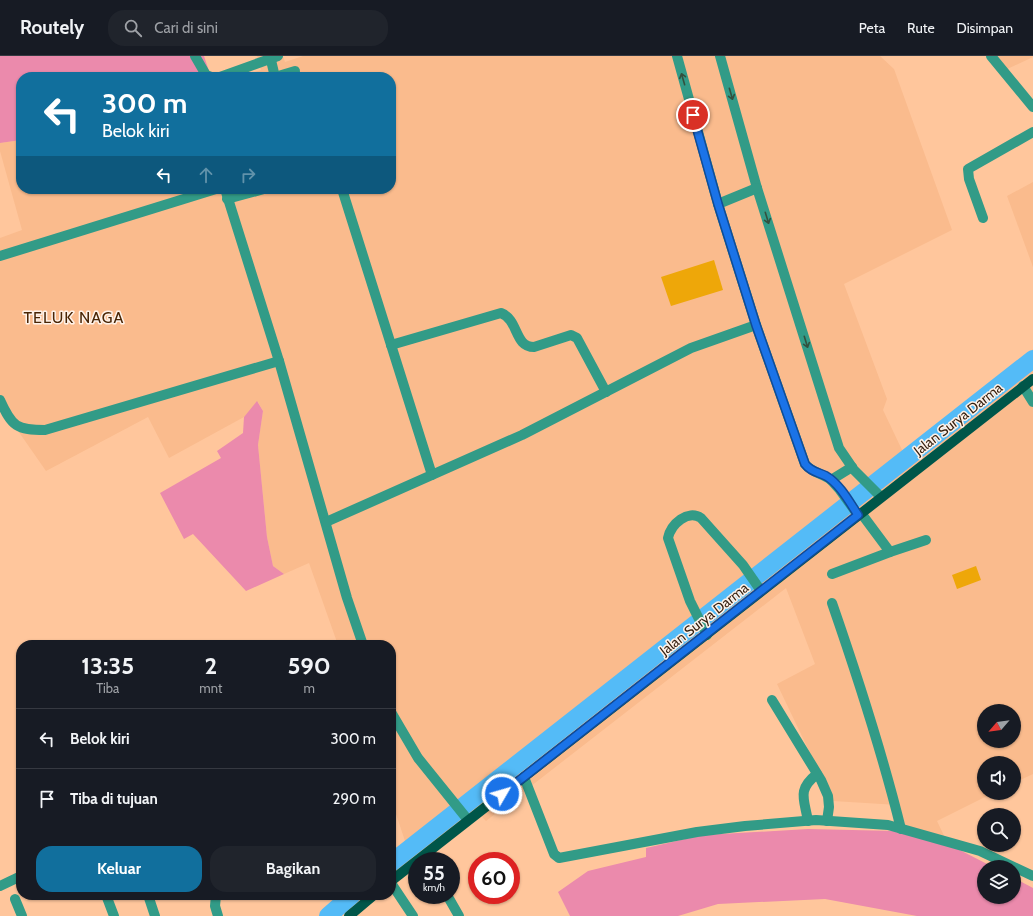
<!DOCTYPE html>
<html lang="id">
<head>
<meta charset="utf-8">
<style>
	body { margin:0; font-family:Cabin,sans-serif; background:#20242c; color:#f1f3f6; height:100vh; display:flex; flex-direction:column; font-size:15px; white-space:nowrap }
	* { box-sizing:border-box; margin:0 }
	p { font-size:13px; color:#9ea1a6 }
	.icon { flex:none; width:22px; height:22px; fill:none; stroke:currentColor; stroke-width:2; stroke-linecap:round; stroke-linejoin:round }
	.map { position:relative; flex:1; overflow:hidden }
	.panel { position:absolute; left:16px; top:584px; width:380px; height:260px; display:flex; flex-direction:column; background:#171b24; border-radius:16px; box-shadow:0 1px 3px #0004 }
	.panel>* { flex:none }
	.guide { position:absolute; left:16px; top:16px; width:380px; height:122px; border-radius:16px; box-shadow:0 1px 3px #0004; background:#116f9d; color:#fff; overflow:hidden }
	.needle { width:26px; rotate:242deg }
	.controls { position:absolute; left:977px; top:648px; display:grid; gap:8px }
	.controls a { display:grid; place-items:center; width:44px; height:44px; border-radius:50%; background:#171b24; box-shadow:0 1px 3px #0004; font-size:20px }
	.speed { position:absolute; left:408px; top:796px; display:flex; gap:8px; font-size:20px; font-weight:700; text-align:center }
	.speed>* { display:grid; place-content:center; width:52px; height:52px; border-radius:50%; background:#171b24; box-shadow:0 1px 3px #0004; line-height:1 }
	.speed small { font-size:10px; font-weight:400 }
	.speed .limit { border:6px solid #d22; background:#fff; color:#111 }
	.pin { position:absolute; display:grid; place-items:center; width:34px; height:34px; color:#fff; margin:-17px; border:2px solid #fff; border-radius:50%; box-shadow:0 1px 4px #0007 }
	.me { position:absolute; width:44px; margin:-22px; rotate:52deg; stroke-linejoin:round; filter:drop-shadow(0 0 3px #0008) }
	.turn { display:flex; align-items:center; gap:14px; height:84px; padding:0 20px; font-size:18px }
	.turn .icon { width:52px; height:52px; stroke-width:2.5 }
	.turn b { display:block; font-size:28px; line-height:34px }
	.lanes { display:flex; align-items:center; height:38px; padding:0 20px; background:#0003; justify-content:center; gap:20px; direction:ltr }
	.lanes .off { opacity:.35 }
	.eta { display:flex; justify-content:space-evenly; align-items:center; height:68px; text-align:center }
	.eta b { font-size:24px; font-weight:800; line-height:28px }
	.cta { display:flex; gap:8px; margin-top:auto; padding:8px 20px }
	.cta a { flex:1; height:46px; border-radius:16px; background:#116f9d; color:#fff; font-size:16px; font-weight:800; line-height:46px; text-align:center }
	.cta a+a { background:#20242c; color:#f1f3f6 }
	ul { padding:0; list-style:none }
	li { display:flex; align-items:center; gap:12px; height:60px; padding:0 20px; border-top:1px solid #363941 }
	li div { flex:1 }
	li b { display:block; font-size:15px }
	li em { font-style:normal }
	header { display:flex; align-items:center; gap:24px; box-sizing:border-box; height:56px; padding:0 20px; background:#171b24; border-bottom:1px solid #363941 }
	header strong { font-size:19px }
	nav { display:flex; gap:22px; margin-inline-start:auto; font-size:14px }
	.search { width:280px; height:36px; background:#20242c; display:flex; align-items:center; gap:10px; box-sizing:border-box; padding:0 14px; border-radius:16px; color:#9ea1a6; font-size:15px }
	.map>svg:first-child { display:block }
</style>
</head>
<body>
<header>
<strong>Routely</strong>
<div class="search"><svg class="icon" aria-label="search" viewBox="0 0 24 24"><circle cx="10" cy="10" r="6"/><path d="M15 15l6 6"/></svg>Cari di sini</div>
<nav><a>Peta</a><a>Rute</a><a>Disimpan</a></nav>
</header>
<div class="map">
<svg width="1033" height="860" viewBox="0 0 1033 860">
	<rect width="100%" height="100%" fill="#ffc69c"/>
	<g fill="#fabb8d" fill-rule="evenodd">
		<path d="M257 0H283L285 6 303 0H880L894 13 952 174 844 228 887 343 883 354 903 396 1033 293V718L1014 727V707H984V737H993L937 765 948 788 896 775 898 749 833 745 777 628 815 608 786 532 486 765 465 743 406 788 391 743V589H338L309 507 284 518 273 510 267 481 258 389 263 355 258 346 244 361 169 402 148 361 46 415 0 349V182L22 174 0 95V87L21 84V133H391V21H239L261 14ZM984 655H1014V685H984Z"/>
		<polygon points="994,0 1033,0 1033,1 1005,14"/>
		<polygon points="1033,126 1033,211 1007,140"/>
	</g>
	<g fill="#eb8aac">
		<polygon points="0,0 204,0 211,21 21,21 21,84 0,87"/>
		<polygon points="257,345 263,355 258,389 267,481 273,510 284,518 246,535 193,478 184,483 160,437 221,402 217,395 243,377 244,361"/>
		<polygon points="808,773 896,775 948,788 993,811 984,811 984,841 1014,841 1014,822 1033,832 1033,860 917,860 825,843 718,848 678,860 570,860 558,836 588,815 646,801 646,792 703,779"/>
	</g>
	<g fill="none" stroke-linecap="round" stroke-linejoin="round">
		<g stroke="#54bbf7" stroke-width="18">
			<polyline points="391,807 1033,303"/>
			<polyline points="328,860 352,839"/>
		</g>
	</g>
	<g fill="#eea709">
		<polygon points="714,204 723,234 671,250 661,221"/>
		<polygon points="976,510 981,524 957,533 952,519"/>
	</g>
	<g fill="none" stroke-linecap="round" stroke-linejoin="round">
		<g stroke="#329b87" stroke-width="10">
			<polyline points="195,0 206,19 211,21"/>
			<polyline points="270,0 275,21"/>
			<path d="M677 0 718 148 756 269 805 408C812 417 822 417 831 424L852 411"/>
			<polyline points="720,0 757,132 839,392 854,414 881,441"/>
			<polyline points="991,0 1033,51"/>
			<polyline points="220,21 278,0"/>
			<polyline points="275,21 295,15"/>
			<polyline points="225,133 279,305 347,542 363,589"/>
			<polyline points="342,133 432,419"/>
			<polyline points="227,143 264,133"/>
			<polyline points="718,148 757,132"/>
			<polyline points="983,162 969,123 968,113 1033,76"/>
			<polyline points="0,200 216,133"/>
			<path d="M391 289 501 257C519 264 514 291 534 291L571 279 577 282 606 336"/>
			<polyline points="1023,330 1033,346"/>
			<path d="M0 344C12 371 17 374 45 374L279 305"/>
			<polyline points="831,424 840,434 858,459"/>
			<polyline points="326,466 522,379 691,292 756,269"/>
			<polyline points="890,496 926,484"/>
			<polyline points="832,518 890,496 861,457"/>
			<path d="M832 547C858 622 882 696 901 773"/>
			<path d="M707 579 690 545 668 482C671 468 688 453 701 462L743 509 761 535"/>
			<polyline points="772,644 821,724 828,740 829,751 827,765"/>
			<polyline points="391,656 418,702 468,764"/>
			<polyline points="524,721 554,798 559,802 697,776 745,770 816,764 888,769 980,795 1033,820"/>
			<path d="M808 765C804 742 797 734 817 718"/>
			<polyline points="391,827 413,860"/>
			<polyline points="0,830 21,820"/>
			<polyline points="106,839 114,860"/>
			<polyline points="148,839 155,860"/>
			<polyline points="216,839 215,850 218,860"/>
			<polyline points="447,839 459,860"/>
			<polyline points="15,843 22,860"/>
		</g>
		<g stroke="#005649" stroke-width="10">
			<polyline points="391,825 1033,323"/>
			<polyline points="349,860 374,839"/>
		</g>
	</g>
	<defs><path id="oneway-shaft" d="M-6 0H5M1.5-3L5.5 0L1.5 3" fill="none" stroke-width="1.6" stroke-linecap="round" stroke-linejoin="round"/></defs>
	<g stroke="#33503e">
		<use href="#oneway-shaft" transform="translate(683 23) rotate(-106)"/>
		<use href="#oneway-shaft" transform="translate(731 38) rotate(74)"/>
		<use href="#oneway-shaft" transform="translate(767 162) rotate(73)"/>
		<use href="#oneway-shaft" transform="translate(806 286) rotate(73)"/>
	</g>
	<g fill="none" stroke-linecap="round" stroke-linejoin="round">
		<defs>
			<path id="route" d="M502 738 858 459C850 447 840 428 826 420 818 416 811 416 805 408L756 269 718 148 693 59"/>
		</defs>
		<use href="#route" stroke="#114b97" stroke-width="10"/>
		<use href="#route" stroke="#1a73e8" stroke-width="7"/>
	</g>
	<g text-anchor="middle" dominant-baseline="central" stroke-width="3" stroke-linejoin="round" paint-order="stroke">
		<g font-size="14" fill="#331e0e" stroke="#fef2e9">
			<text transform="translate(958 363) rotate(-38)">Jalan Surya Darma</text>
			<text transform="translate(704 563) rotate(-38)">Jalan Surya Darma</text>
		</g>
		<g font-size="16" letter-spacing="1" fill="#492505" stroke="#fef2e9">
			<text x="74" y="261">TELUK NAGA</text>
		</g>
	</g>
</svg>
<div class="controls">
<a><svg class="needle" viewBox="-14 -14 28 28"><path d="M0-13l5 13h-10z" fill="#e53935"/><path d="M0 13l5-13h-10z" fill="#9ea1a6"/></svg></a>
<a><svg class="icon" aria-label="sound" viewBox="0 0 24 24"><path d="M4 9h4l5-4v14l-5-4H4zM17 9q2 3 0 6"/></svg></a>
<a><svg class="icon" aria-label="search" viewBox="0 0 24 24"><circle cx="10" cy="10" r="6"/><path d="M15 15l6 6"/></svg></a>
<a><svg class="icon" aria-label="layers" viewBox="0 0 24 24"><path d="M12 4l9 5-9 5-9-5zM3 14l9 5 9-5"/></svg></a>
</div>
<div class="speed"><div>55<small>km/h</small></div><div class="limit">60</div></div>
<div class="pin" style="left:693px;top:59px;background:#d93025"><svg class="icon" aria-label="arrive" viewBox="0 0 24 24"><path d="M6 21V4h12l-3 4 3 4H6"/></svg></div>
<svg class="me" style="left:502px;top:738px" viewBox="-20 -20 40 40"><circle r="17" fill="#1a73e8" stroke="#fff" stroke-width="3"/><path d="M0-11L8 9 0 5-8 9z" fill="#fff"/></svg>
<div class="guide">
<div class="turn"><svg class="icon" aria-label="left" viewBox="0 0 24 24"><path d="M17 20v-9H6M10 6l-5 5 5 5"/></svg><div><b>300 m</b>Belok kiri</div></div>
<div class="lanes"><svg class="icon" aria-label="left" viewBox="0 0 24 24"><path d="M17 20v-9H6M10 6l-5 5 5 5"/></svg><svg class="icon off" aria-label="ahead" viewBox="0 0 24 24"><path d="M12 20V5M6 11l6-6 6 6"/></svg><svg class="icon off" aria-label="right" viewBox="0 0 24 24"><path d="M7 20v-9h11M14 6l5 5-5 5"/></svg></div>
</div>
<section class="panel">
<div class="eta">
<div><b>13:35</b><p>Tiba</p></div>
<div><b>2</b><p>mnt</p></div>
<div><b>590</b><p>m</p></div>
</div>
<ul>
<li><svg class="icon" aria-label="left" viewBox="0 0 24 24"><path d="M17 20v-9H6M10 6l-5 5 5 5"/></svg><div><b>Belok kiri</b></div><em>300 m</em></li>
<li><svg class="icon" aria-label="arrive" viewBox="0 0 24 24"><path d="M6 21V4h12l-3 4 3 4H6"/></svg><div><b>Tiba di tujuan</b></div><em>290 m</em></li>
</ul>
<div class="cta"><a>Keluar</a><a>Bagikan</a></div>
</section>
</div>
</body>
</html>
